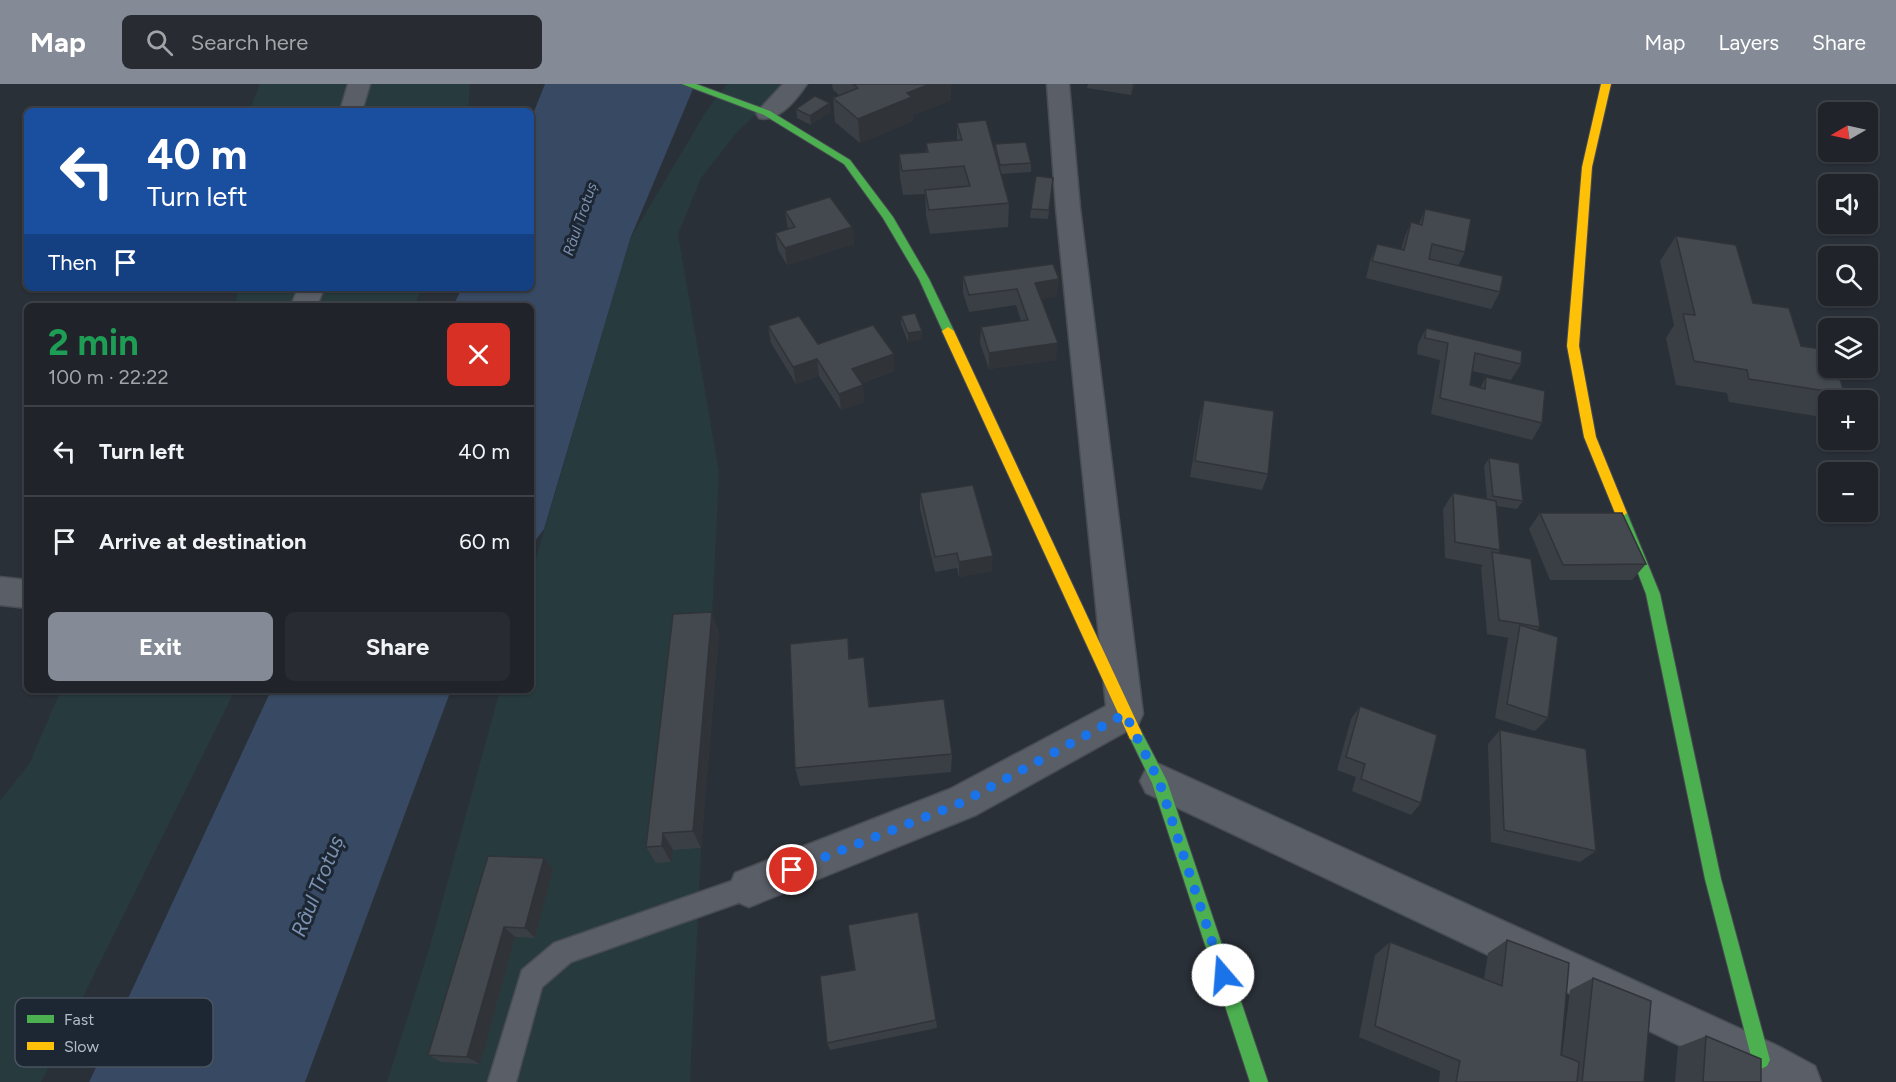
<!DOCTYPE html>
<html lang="en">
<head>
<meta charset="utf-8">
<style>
	body { margin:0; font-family:Figtree,sans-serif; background:#282c32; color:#f1f3f6; height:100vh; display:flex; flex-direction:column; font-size:22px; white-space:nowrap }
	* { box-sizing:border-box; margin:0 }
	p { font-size:20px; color:#a2a4a8 }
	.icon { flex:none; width:33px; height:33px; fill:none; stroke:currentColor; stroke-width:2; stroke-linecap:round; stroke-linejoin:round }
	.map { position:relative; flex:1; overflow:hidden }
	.panel { position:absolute; left:24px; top:219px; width:510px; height:390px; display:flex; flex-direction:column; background:#20242a; border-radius:9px; box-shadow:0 2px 4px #0004,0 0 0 2px #3d4147 }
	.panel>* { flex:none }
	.top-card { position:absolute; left:24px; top:24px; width:510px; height:183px; border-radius:9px; box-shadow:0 2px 4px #0004,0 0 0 2px #3d4147; background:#1a4fa0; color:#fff; overflow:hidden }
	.needle { width:39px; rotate:261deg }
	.fabs { position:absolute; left:1818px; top:18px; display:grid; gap:12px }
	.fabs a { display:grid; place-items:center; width:60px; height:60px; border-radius:9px; background:#20242a; box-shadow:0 2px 4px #0004,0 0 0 2px #3d4147; font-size:30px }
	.pin { position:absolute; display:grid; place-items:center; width:51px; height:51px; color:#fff; margin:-26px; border:3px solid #fff; border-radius:50%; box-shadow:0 2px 6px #0007 }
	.me { position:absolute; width:66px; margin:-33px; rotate:342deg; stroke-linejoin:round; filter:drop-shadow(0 0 4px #0008) }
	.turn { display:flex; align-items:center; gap:21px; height:126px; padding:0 24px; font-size:27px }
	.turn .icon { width:78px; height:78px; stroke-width:2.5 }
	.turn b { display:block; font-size:42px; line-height:51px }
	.then { display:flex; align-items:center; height:57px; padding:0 24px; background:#0003; gap:12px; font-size:22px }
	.round { display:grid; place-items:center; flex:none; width:63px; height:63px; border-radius:9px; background:#282c32 }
	.summary { display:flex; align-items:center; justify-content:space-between; height:102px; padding:0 24px }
	h1 { font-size:36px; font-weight:700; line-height:45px; color:#1e9e55 }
	.cta { display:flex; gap:12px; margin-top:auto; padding:12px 24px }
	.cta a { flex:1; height:69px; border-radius:9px; background:#848b96; color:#fff; font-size:24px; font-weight:700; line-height:69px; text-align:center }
	.cta a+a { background:#282c32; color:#f1f3f6 }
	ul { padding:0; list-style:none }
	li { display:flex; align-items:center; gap:18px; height:90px; padding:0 24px; border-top:2px solid #3d4147 }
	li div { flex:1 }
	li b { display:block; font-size:22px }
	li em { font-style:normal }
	header { display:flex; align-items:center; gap:36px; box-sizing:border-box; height:84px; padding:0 30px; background:#848b96; color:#fff }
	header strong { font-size:28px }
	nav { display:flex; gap:33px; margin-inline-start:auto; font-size:21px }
	.search { width:420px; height:54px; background:#282c32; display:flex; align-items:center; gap:15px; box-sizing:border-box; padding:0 21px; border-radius:9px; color:#a2a4a8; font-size:22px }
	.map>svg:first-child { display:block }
</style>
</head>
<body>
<header>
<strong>Map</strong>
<div class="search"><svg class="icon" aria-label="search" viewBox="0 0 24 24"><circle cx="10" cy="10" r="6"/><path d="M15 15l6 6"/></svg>Search here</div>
<nav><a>Map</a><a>Layers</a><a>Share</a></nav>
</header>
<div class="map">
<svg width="1896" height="998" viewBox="0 0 1896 998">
	<rect width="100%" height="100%" fill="#2a3038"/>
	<g fill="#273a3e">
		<polygon points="260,0 470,0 468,27 249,27"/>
		<polygon points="727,0 789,0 737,48 701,94 678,150 719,388 690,998 387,998 430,862 500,606 531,606 531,491 630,155 707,26"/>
		<polygon points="148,204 422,204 414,222 235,222 238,205 147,207"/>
		<polygon points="61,606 235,606 41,998 0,998 0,717 29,680"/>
	</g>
	<g fill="#384963">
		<polygon points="545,0 695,0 630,155 544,445 531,462 531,222 453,222 462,204 531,204 531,35"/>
		<polygon points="271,606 451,606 305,998 89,998"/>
	</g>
	<polygon fill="#2a3038" points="268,606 271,606 89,998 86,998"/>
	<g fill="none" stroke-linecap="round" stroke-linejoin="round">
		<defs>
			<polygon id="lane" points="749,791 758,794 762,803 758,812 571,878 542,903 516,998 488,998 522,886 554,859"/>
			<g id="street">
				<polygon points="348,0 370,0 362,27 340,27"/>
				<path d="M783 0H807C797 15 778 39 759 34L756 29Z"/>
				<polygon points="1047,0 1069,0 1080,124 1143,630 1138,641 976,731 749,823 735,817 729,803 735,789 950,705 1106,622 1056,124"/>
				<polygon points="298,204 324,204 317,222 291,222"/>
				<polygon points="0,493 27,496 27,524 0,521"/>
				<polygon points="1159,680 1776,961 1815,982 1821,998 1757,998 1146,709 1140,697 1146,685"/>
			</g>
			<g id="fast">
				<polygon points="682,0 696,0 770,27 850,76 893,133 929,195 954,247 952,250 944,250 919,195 883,134 844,80 764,31"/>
				<polygon points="1621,424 1627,429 1660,510 1721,795 1770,976 1767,982 1761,985 1755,982 1752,976 1705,795 1646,510 1615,429"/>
				<polygon points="1135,643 1140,645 1167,697 1268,998 1250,998 1152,699 1128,650 1130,645"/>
			</g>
			<g id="slow">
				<polygon points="1601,0 1611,0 1592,83 1579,262 1596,353 1627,429 1621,434 1615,429 1584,353 1567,262 1582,83"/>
				<polygon points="948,243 954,247 1140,645 1142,650 1140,655 1135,657 1130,655 942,247"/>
			</g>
		</defs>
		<use href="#lane" stroke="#484c53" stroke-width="3"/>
		<use href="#street" stroke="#484c53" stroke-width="3"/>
		<use href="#fast" stroke="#484c53" stroke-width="2"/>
		<use href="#slow" stroke="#484c53" stroke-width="2"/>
		<use href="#lane" fill="#5a5e66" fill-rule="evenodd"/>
		<use href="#street" fill="#5a5e66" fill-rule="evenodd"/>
		<use href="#fast" fill="#4caf50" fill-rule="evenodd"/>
		<use href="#slow" fill="#ffc107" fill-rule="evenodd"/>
	</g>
	<g fill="#3a3f45">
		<polygon points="832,0 954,0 951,1 951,16 913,31 913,37 860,59 835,38 833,14 839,11 833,6"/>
		<polygon points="1088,0 1135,0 1131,11 1087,4"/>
		<polygon points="796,25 831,27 811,41 797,34"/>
		<polygon points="957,39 995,69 995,60 1031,79 1031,88 1001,90 1009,119 1008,143 930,150 926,131 925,110 903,111 900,94 899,70 926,68 926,59 957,56"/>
		<polygon points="1053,94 1048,135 1030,134 1031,125"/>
		<polygon points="1425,125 1465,168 1458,182 1500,208 1491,225 1366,194 1370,177 1377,160 1401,166 1404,155 1411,138 1419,140"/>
		<polygon points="785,127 852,143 854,160 787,181 778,166 775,149 788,145"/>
		<polygon points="1676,152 1801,262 1845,310 1838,316 1828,316 1828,327 1822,333 1729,318 1727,309 1676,301 1666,254 1674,241 1660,177"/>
		<polygon points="963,192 1057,212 1041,215 1056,276 989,285 980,259 981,243 1021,237 1016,221 969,228 963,209"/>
		<polygon points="901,232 922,255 908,258 901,240"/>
		<polygon points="768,242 818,260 895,287 861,299 863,301 864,318 841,326 819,292 796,300 771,259"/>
		<polygon points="1426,244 1521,280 1511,296 1472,287 1470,301 1480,304 1486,293 1542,339 1532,356 1431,330 1440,276 1417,270 1418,260"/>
		<polygon points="1204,316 1268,390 1262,406 1190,393 1200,332"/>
		<polygon points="1489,374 1523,417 1517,425 1497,422 1500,466 1498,470 1540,543 1537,546 1548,634 1535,647 1495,634 1508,555 1509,554 1487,550 1481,484 1483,481 1445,474 1443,425 1453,409 1487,415 1484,382"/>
		<polygon points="920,409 992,487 959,493 957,484 935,488 920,425"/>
		<polygon points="1540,429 1646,480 1632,496 1550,496 1529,445"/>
		<polygon points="719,549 701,764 673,766 671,778 656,779 646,763"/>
		<polygon points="864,573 870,623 952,670 951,688 800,702 795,684 851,575"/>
		<polygon points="1360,622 1421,719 1411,731 1352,707 1356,693 1337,686 1351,635"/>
		<polygon points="1500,646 1596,767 1580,778 1491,758 1488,660"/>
		<polygon points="544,774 553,785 535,854 515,853 480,980 441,978 428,971"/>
		<polygon points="1507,856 1561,971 1562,971 1570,906 1593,894 1644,998 1439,998 1440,987 1359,953 1375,871 1390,858 1484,895 1488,869"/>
		<polygon points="936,936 937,944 830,966 827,959"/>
		<polygon points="1706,952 1761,998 1675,998 1678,963"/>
	</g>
	<g fill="#303338">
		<polygon points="930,0 954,0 951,1 951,16 913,31 913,37 860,59 858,35 907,9"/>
		<polygon points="1133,0 1135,0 1131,11"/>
		<polygon points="830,19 831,27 811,41 810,32"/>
		<polygon points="852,143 854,160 787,181 785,164"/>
		<polygon points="1059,195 1057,212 1034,216 1035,199"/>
		<polygon points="922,247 922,255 908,258 908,249"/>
		<polygon points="1058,259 1056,276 989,285 989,269"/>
		<polygon points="894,270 895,287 854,301 852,285"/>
		<polygon points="817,275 819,292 796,300 793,283"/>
		<polygon points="863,301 864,318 841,326 839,310"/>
		<polygon points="993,472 992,487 959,493 959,478"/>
		<polygon points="712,528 719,549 701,764 693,747"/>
		<polygon points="848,554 851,574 852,595 849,575"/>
		<polygon points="663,749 673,766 671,778 662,762"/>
		<polygon points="544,774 553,785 535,854 525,844"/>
		<polygon points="504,843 515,853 480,980 467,973"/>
	</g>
	<g fill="#444950" stroke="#303338" stroke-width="1.5">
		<polygon points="853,0 930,0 907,9 912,13 858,35 833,14 858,4"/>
		<polygon points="815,12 830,19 810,32 796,25"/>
		<polygon points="986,36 1009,119 929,126 925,106 970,102 964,82 902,87 899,70 928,68 926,59 962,56 957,39"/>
		<polygon points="1026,58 1031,79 1000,81 995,60"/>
		<polygon points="1036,92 1053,94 1049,126 1031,125"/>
		<polygon points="830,113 852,143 785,164 775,149 795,143 785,127"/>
		<polygon points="1425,125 1471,135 1465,168 1432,160 1429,175 1503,192 1500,208 1372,177 1377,160 1404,166 1411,138 1422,141"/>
		<polygon points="1676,152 1736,161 1753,219 1789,224 1801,262 1828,266 1828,284 1836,284 1845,310 1749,295 1747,286 1694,277 1683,230 1695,231"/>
		<polygon points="1053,180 1059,195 1035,199 1058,259 989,269 981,243 1028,236 1017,205 969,211 963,192"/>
		<polygon points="915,229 922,247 908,249 901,232"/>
		<polygon points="799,232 818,260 873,241 894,270 852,285 863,301 839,310 817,275 793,283 768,242"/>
		<polygon points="1426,244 1522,267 1521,280 1475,269 1470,301 1485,305 1486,293 1545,307 1542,339 1440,314 1448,259 1425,254"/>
		<polygon points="1204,316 1274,327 1268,390 1195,377"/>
		<polygon points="1489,374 1519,379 1523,417 1493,412"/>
		<polygon points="973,401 993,472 959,478 957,469 935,473 920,409"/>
		<polygon points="1453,409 1496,417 1500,466 1455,458"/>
		<polygon points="1540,429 1622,429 1646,480 1563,481"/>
		<polygon points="1492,468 1531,475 1540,543 1499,536"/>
		<polygon points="712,528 693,747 663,749 662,762 646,763 673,530"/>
		<polygon points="1520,541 1558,553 1548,634 1507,620"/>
		<polygon points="848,554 849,575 864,573 869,623 944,615 952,670 795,684 790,560"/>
		<polygon points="1360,622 1437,651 1421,719 1361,695 1365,680 1346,673"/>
		<polygon points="1500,646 1586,665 1596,767 1504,746"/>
		<polygon points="488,772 544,774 525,844 504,843 467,973 428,971"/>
		<polygon points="918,828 936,936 827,959 820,892 855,886 848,841"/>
		<polygon points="1507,856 1569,879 1561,971 1579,978 1577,998 1456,998 1460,977 1375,942 1390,858 1502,902"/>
		<polygon points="1593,894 1651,917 1644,998 1582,998"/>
		<polygon points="1706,952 1761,975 1761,998 1703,998"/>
	</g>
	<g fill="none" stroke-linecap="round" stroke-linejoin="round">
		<polyline stroke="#1a73e8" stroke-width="10" stroke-dasharray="0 18" points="792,786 963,718 1125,630 1159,697 1223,891"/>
	</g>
	<g text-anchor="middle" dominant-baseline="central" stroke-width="6" stroke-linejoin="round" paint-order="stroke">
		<g font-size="15" font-style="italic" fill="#7c92b1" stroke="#1d2633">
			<text transform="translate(580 135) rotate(-71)">Râul Trotuș</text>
		</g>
		<g font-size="21" font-style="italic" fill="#7c92b1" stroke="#1d2633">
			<text transform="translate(317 802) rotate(-68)">Râul Trotuș</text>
		</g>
	</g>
	<rect x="15" y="914" width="198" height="69" rx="9" fill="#1d2633" stroke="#4a5360" stroke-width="1.5"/>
	<rect x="27" y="931" width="27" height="8" fill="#4caf50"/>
	<rect x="27" y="958" width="27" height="8" fill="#ffc107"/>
	<g font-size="16" fill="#b4bcc9">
		<text x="64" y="941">Fast</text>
		<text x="64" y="968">Slow</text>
	</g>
</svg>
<div class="fabs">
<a><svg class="needle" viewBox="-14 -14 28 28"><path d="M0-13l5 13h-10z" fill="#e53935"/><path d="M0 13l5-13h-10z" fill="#a2a4a8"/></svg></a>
<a><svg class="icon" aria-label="sound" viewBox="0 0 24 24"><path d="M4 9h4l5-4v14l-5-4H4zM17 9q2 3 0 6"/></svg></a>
<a><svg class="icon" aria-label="search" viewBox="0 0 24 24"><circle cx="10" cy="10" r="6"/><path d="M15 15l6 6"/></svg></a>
<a><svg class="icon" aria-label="layers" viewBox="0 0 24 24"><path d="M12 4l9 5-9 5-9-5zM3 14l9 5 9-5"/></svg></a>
<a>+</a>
<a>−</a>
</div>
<div class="pin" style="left:792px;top:786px;background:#d93025"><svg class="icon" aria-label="arrive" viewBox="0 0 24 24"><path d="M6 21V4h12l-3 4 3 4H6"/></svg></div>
<svg class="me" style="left:1223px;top:891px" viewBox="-20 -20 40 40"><circle r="19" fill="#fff"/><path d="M0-13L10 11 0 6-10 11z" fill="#1a73e8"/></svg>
<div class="top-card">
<div class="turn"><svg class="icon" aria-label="left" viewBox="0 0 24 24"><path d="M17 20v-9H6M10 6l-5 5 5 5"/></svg><div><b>40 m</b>Turn left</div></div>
<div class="then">Then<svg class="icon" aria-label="arrive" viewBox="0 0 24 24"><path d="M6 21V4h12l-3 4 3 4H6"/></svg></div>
</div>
<section class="panel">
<div class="summary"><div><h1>2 min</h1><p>100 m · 22:22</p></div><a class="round" style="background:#d93025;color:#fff"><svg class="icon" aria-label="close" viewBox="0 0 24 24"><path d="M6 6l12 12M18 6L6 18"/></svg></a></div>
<ul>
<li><svg class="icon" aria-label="left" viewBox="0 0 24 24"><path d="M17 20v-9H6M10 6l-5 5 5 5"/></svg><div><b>Turn left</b></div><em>40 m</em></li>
<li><svg class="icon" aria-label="arrive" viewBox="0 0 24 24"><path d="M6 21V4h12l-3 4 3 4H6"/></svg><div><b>Arrive at destination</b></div><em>60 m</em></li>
</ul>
<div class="cta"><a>Exit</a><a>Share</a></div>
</section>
</div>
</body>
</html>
